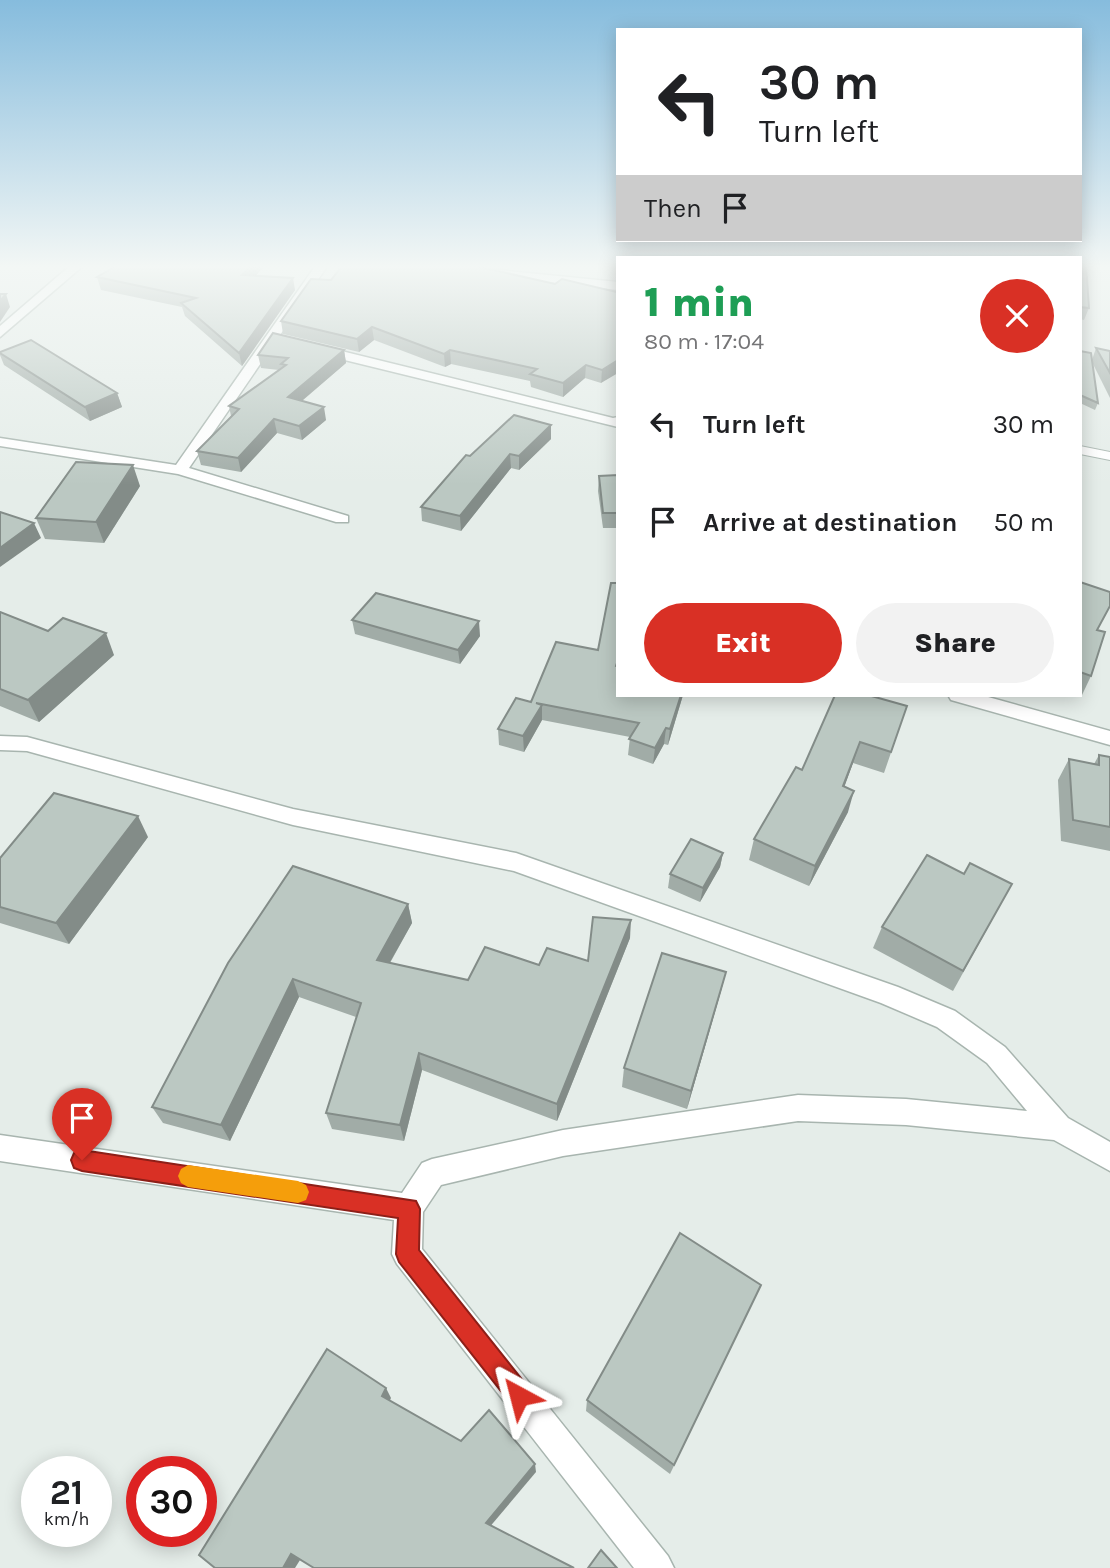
<!DOCTYPE html>
<html lang="en">
<head>
<meta charset="utf-8">
<style>
	body { margin:0; font-family:Karla,sans-serif; background:#f2f2f2; color:#202124; height:100vh; display:flex; flex-direction:column; font-size:26px; white-space:nowrap }
	* { box-sizing:border-box; margin:0 }
	p { font-size:23px; color:#757577 }
	.icon { flex:none; width:38px; height:38px; fill:none; stroke:currentColor; stroke-width:2; stroke-linecap:round; stroke-linejoin:round }
	.map { position:relative; flex:1; overflow:hidden }
	.details { position:absolute; left:616px; top:256px; width:466px; height:441px; display:flex; flex-direction:column; background:#fff; border-radius:0px; box-shadow:0 4px 18px #0003 }
	.details>* { flex:none }
	.top-card { position:absolute; left:616px; top:28px; width:466px; height:214px; border-radius:0px; box-shadow:0 4px 18px #0003; background:#fff; color:#202124; overflow:hidden }
	.speed { position:absolute; left:21px; top:1456px; display:flex; gap:14px; font-size:35px; font-weight:700; text-align:center }
	.speed>* { display:grid; place-content:center; width:91px; height:91px; border-radius:50%; background:#fff; box-shadow:0 4px 18px #0003; line-height:1 }
	.speed small { font-size:18px; font-weight:400 }
	.speed .limit { border:10px solid #d22; background:#fff; color:#111 }
	.pin { position:absolute; display:grid; place-items:center; width:60px; height:60px; color:#fff; margin:-72px -30px; border-radius:50% 50% 50% 0; rotate:-45deg; box-shadow:0 0 7px #0007 }
	.pin .icon { rotate:45deg }
	.me { position:absolute; width:77px; margin:-38px; rotate:322deg; stroke-linejoin:round; filter:drop-shadow(0 0 5px #0008) }
	.turn { display:flex; align-items:center; gap:24px; height:147px; padding:0 28px; font-size:32px }
	.turn .icon { width:91px; height:91px; stroke-width:2.5 }
	.turn b { display:block; font-size:49px; line-height:60px }
	.then { display:flex; align-items:center; height:66px; padding:0 28px; background:#0003; gap:14px; font-size:26px }
	.round { display:grid; place-items:center; flex:none; width:74px; height:74px; border-radius:37px; background:#f2f2f2 }
	.head { display:flex; align-items:center; justify-content:space-between; height:119px; padding:0 28px }
	h1 { font-size:42px; font-weight:800; line-height:52px; color:#1e9e55 }
	.button { display:flex; gap:14px; margin-top:auto; padding:14px 28px }
	.button a { flex:1; height:80px; border-radius:42px; background:#d93025; color:#fff; font-size:28px; font-weight:800; line-height:80px; text-align:center }
	.button a+a { background:#f2f2f2; color:#202124 }
	ul { padding:0; list-style:none }
	li { display:flex; align-items:center; gap:21px; height:98px; padding:0 28px }
	li div { flex:1 }
	li b { display:block; font-size:26px }
	li em { font-style:normal }
	.map>svg:first-child { display:block }
</style>
</head>
<body>
<div class="map">
<svg width="1110" height="1568" viewBox="0 0 1110 1568">
	<rect width="100%" height="100%" fill="#e5ede9"/>
	<g fill="none" stroke-linecap="round" stroke-linejoin="round">
		<defs>
			<polygon id="lane" points="1080,446 1110,452 1110,460 1080,454"/>
			<g id="street">
				<polygon points="71,265 84,265 0,337 0,326"/>
				<polygon points="316,265 328,265 189,468 348,516 348,522 336,522 178,474 0,446 0,438 176,465"/>
				<polygon points="489,269 618,282 618,290 485,275 485,271"/>
				<polygon points="317,345 613,418 618,417 618,427 312,352 312,346"/>
				<polygon points="948,695 981,695 1110,731 1110,745 951,700"/>
				<polygon points="0,736 27,737 293,809 516,853 898,987 955,1011 1005,1047 1068,1118 1110,1142 1110,1171 1054,1140 906,1125 798,1121 563,1156 441,1185 423,1212 422,1249 668,1556 674,1568 634,1568 397,1264 392,1254 394,1220 0,1161 0,1135 402,1193 422,1163 432,1159 563,1130 798,1095 906,1099 1027,1111 987,1063 937,1027 881,1003 514,871 293,825 27,751 0,750"/>
			</g>
		</defs>
		<use href="#lane" stroke="#a8b5af" stroke-width="2"/>
		<use href="#street" stroke="#a8b5af" stroke-width="3"/>
		<use href="#lane" fill="#fff" fill-rule="evenodd"/>
		<use href="#street" fill="#fff" fill-rule="evenodd"/>
	</g>
	<g fill="#a1aca7">
		<polygon points="95,265 265,265 255,276 295,290 242,366 185,316 182,307 101,290 97,277 114,267"/>
		<polygon points="1080,265 1089,308 1084,320 1080,319"/>
		<polygon points="555,284 616,292 601,383 585,378 563,397 531,387 530,381 451,364 445,367 374,340 359,352 283,334 281,321"/>
		<polygon points="1096,348 1110,351 1110,398 1092,362 1098,403 1095,410 1080,403 1080,351 1092,360"/>
		<polygon points="344,350 346,363 302,401 326,420 302,440 277,433 241,472 201,465 197,451 231,416 229,406 279,370 261,368 258,355"/>
		<polygon points="0,352 117,393 122,407 90,421 4,365 0,355"/>
		<polygon points="551,425 551,439 519,470 511,468 461,531 422,521 421,507 470,456"/>
		<polygon points="618,475 618,528 603,528 598,491 599,476"/>
		<polygon points="140,486 104,543 45,539 36,518"/>
		<polygon points="1080,582 1098,630 1091,676 1082,695 1080,694"/>
		<polygon points="0,612 48,631 114,655 39,722 0,706"/>
		<polygon points="352,620 480,636 460,664 355,634"/>
		<polygon points="598,650 618,695 683,695 668,745 664,744 653,764 628,755 630,737 542,720 524,752 499,745 498,729 531,702"/>
		<polygon points="907,706 884,773 853,763 844,787 848,812 809,886 749,860 754,839 802,770"/>
		<polygon points="1099,755 1110,757 1110,851 1061,841 1058,780 1069,759 1094,764"/>
		<polygon points="148,837 69,944 0,923 0,858"/>
		<polygon points="723,853 720,867 700,902 668,888 670,874"/>
		<polygon points="964,874 1012,884 953,991 873,948 882,927"/>
		<polygon points="408,904 412,923 390,963 468,980 539,965 588,961 630,938 557,1121 422,1070 404,1141 332,1129 326,1113 356,1017 299,997 230,1141 163,1123 152,1107 228,963"/>
		<polygon points="726,972 721,991 687,1109 622,1087 624,1068"/>
		<polygon points="761,1285 670,1474 586,1411 587,1400"/>
	</g>
	<g fill="#838c88">
		<polygon points="252,265 265,265 245,288 242,275"/>
		<polygon points="293,278 295,290 242,366 239,353"/>
		<polygon points="6,294 10,307 0,322 0,301"/>
		<polygon points="372,327 374,340 359,352 357,339"/>
		<polygon points="344,350 346,363 291,410 288,397"/>
		<polygon points="450,350 451,364 445,367 444,354"/>
		<polygon points="618,360 618,373 601,383 602,370"/>
		<polygon points="586,365 585,378 563,397 563,383"/>
		<polygon points="117,393 122,407 90,421 85,407"/>
		<polygon points="324,407 326,420 302,440 299,426"/>
		<polygon points="274,419 277,433 241,472 238,458"/>
		<polygon points="551,425 551,439 519,470 519,456"/>
		<polygon points="510,454 511,468 461,531 460,516"/>
		<polygon points="133,465 140,486 104,543 96,522"/>
		<polygon points="34,523 41,538 0,567 0,548"/>
		<polygon points="479,621 480,636 460,664 458,650"/>
		<polygon points="106,633 114,655 39,722 28,700"/>
		<polygon points="681,695 683,695 668,745 670,729"/>
		<polygon points="542,705 542,720 524,752 523,736"/>
		<polygon points="666,728 664,744 653,764 655,748"/>
		<polygon points="860,742 853,763 837,807 843,786"/>
		<polygon points="854,791 848,812 809,886 815,866"/>
		<polygon points="138,816 148,837 69,944 56,923"/>
		<polygon points="723,853 720,867 700,902 703,888"/>
		<polygon points="408,904 412,923 381,978 377,960"/>
		<polygon points="631,920 630,938 557,1121 557,1104"/>
		<polygon points="726,972 721,991 687,1109 691,1091"/>
		<polygon points="293,979 299,997 230,1141 221,1125"/>
		<polygon points="419,1053 422,1070 404,1141 400,1125"/>
		<polygon points="386,1388 391,1398 387,1406 382,1396"/>
		<polygon points="535,1464 536,1472 488,1529 486,1523"/>
		<polygon points="291,1554 300,1560 295,1568 283,1568"/>
	</g>
	<g fill="#bbc8c2" stroke="#838c88" stroke-width="2">
		<polygon points="118,265 252,265 242,275 293,278 239,353 181,303 196,298 97,277"/>
		<polygon points="343,265 471,265 555,284 562,279 616,292 618,290 618,360 602,370 586,365 563,383 530,374 537,369 450,350 444,354 372,327 357,339 281,321 311,279 331,280"/>
		<polygon points="1080,265 1086,265 1089,308 1080,307"/>
		<polygon points="0,294 6,294 0,301"/>
		<polygon points="273,333 344,350 288,397 324,407 299,426 274,419 238,458 197,451 239,409 229,406 286,365 281,364 288,358 258,355"/>
		<polygon points="31,340 117,393 85,407 0,353 0,352"/>
		<polygon points="1096,348 1110,351 1110,373"/>
		<polygon points="1080,351 1091,353 1098,403 1080,395"/>
		<polygon points="514,415 551,425 519,456 510,454 460,516 421,507 466,455 470,456"/>
		<polygon points="76,462 133,465 96,522 36,518"/>
		<polygon points="618,475 618,513 603,513 599,476"/>
		<polygon points="0,512 34,523 0,548"/>
		<polygon points="1080,582 1110,592 1110,606 1097,630 1105,632 1091,676 1080,672"/>
		<polygon points="611,583 618,583 618,660 616,666 618,667 618,695 681,695 670,729 666,728 655,748 629,739 639,723 536,703 542,705 523,736 498,729 516,698 531,702 556,642 598,650"/>
		<polygon points="376,593 479,621 458,650 352,620"/>
		<polygon points="0,612 48,631 63,618 106,633 28,700 0,689"/>
		<polygon points="835,695 868,695 907,706 891,752 860,742 843,786 854,791 815,866 754,839 796,767 802,770"/>
		<polygon points="1099,755 1110,757 1110,827 1073,820 1069,759 1099,765"/>
		<polygon points="54,793 138,816 56,923 0,907 0,858"/>
		<polygon points="691,839 723,853 703,888 670,874"/>
		<polygon points="927,855 964,874 970,863 1012,884 963,971 882,927"/>
		<polygon points="293,866 408,904 377,960 468,980 485,947 539,965 547,948 588,961 593,917 631,920 557,1104 419,1053 400,1125 326,1113 361,1003 293,979 221,1125 152,1107 228,963"/>
		<polygon points="662,953 726,972 691,1091 624,1068"/>
		<polygon points="680,1233 761,1285 674,1465 587,1400"/>
		<polygon points="327,1349 386,1388 382,1396 461,1441 489,1410 535,1464 486,1523 574,1568 314,1568 291,1554 283,1568 215,1568 199,1555"/>
		<polygon points="601,1550 617,1568 588,1568"/>
	</g>
	<linearGradient id="sky" x2="0" y2="1"><stop stop-color="#86bcdd"/><stop offset="0.55" stop-color="#f3f7f5"/><stop offset="1" stop-color="#f3f7f5" stop-opacity="0"/></linearGradient>
	<rect width="1110" height="485" fill="url(#sky)"/>
	<polygon fill="#d93025" stroke="#8d1f18" stroke-width="2" points="82,1150 416,1201 420,1209 419,1250 528,1387 531,1396 528,1404 519,1408 511,1404 399,1262 396,1254 398,1218 82,1171 74,1168 71,1160 74,1153"/>
	<polygon fill="#f59e0b" points="188,1165 298,1181 306,1185 309,1192 306,1200 298,1203 188,1187 181,1183 178,1176 181,1169"/>
</svg>
<div class="speed"><div>21<small>km/h</small></div><div class="limit">30</div></div>
<div class="pin" style="left:82px;top:1160px;background:#d93025"><svg class="icon" aria-label="arrive" viewBox="0 0 24 24"><path d="M6 21V4h12l-3 4 3 4H6"/></svg></div>
<svg class="me" style="left:519px;top:1396px" viewBox="-20 -20 40 40"><path d="M0-17L14 15 0 8-14 15z" fill="#d93025" stroke="#fff" stroke-width="4"/></svg>
<div class="top-card">
<div class="turn"><svg class="icon" aria-label="left" viewBox="0 0 24 24"><path d="M17 20v-9H6M10 6l-5 5 5 5"/></svg><div><b>30 m</b>Turn left</div></div>
<div class="then">Then<svg class="icon" aria-label="arrive" viewBox="0 0 24 24"><path d="M6 21V4h12l-3 4 3 4H6"/></svg></div>
</div>
<section class="details">
<div class="head"><div><h1>1 min</h1><p>80 m · 17:04</p></div><a class="round" style="background:#d93025;color:#fff"><svg class="icon" aria-label="close" viewBox="0 0 24 24"><path d="M6 6l12 12M18 6L6 18"/></svg></a></div>
<ul>
<li><svg class="icon" aria-label="left" viewBox="0 0 24 24"><path d="M17 20v-9H6M10 6l-5 5 5 5"/></svg><div><b>Turn left</b></div><em>30 m</em></li>
<li><svg class="icon" aria-label="arrive" viewBox="0 0 24 24"><path d="M6 21V4h12l-3 4 3 4H6"/></svg><div><b>Arrive at destination</b></div><em>50 m</em></li>
</ul>
<div class="button"><a>Exit</a><a>Share</a></div>
</section>
</div>
</body>
</html>
